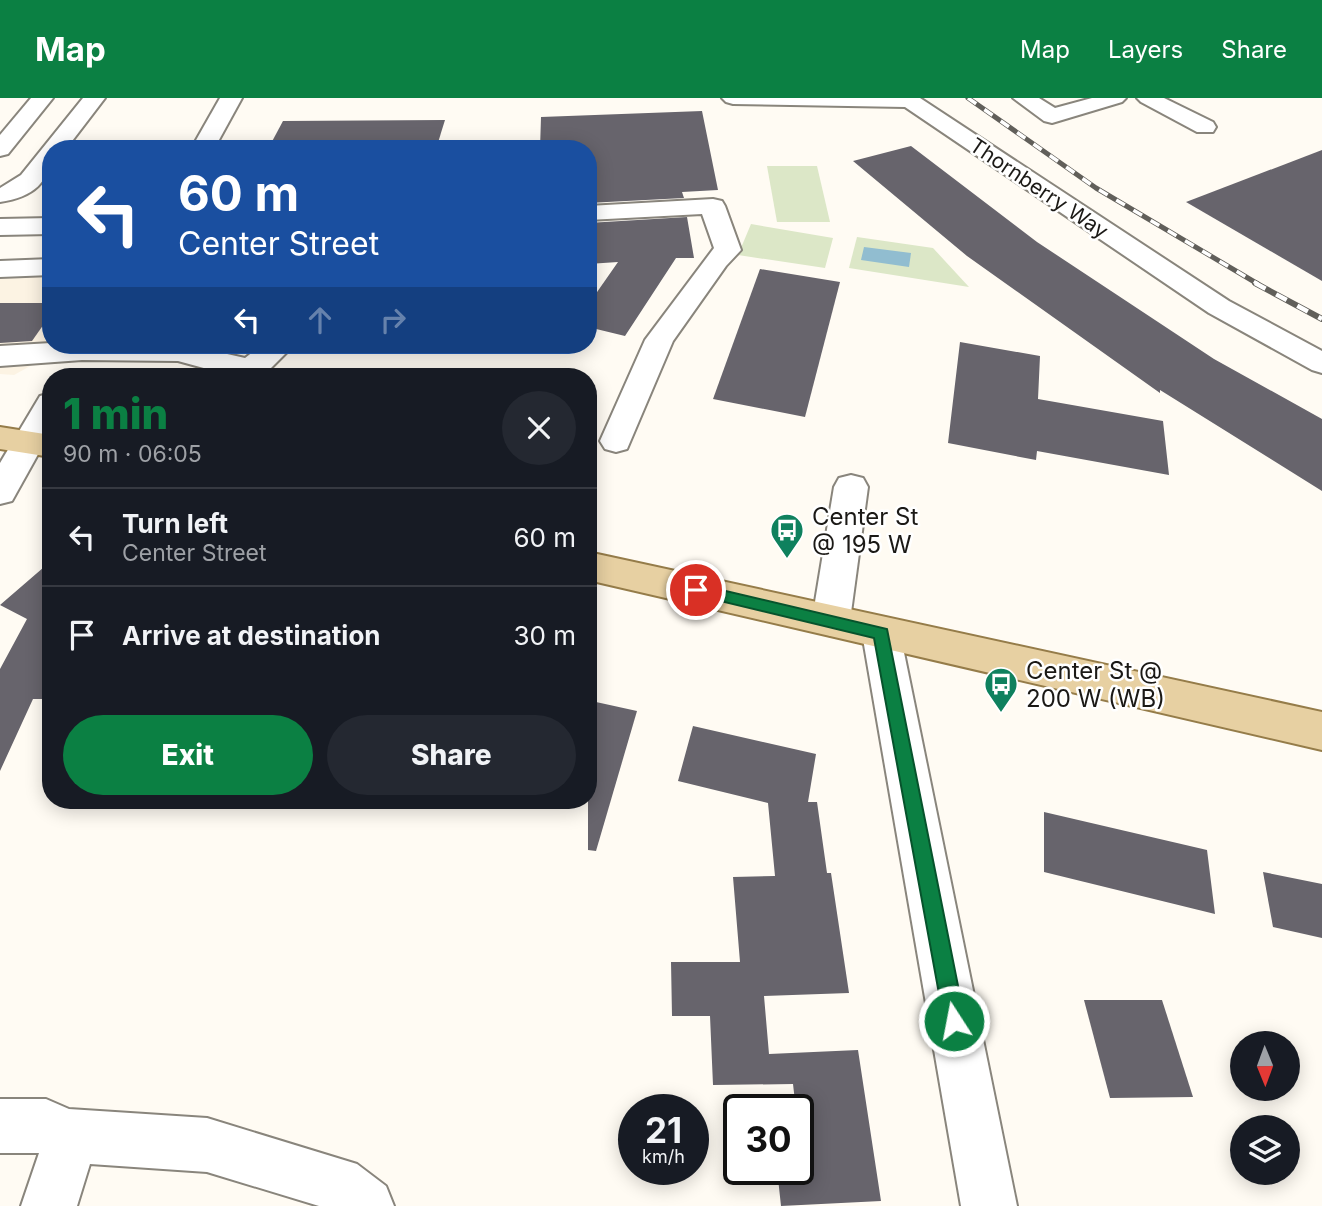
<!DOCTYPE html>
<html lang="en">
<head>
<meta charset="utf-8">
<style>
	body { margin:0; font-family:Inter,sans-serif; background:#242831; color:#f1f3f6; height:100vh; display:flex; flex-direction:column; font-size:26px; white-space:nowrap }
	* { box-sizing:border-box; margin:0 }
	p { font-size:23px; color:#9ea1a6 }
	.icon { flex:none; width:38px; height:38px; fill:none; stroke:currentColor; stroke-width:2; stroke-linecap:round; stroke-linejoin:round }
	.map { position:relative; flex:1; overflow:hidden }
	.drawer { position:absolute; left:42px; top:270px; width:555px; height:441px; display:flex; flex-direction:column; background:#171b24; border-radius:28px; box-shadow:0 4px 18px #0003 }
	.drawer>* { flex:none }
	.banner { position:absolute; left:42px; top:42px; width:555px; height:214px; border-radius:28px; box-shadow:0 4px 18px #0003; background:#1a4fa0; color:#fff; overflow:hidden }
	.needle { width:46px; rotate:179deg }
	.controls { position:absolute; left:1230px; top:933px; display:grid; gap:14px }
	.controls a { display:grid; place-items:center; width:70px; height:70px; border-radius:50%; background:#171b24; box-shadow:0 4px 18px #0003; font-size:35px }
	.speed { position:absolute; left:618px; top:996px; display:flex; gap:14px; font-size:35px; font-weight:700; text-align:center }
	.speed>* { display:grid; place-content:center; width:91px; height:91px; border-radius:50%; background:#171b24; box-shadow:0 4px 18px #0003; line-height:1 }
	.speed small { font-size:18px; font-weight:400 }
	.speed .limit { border:4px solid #111; border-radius:10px; background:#fff; color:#111 }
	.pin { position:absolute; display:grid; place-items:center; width:60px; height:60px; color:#fff; margin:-30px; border:4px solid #fff; border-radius:50%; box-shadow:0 2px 7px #0007 }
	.me { position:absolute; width:77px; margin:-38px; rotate:349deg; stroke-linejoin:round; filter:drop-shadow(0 0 5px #0008) }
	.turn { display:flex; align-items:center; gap:24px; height:147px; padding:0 21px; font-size:32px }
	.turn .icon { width:91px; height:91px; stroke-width:2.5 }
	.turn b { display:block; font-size:49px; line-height:60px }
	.lanes { display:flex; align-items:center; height:66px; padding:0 21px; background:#0003; justify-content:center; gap:35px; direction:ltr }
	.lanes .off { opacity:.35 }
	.round { display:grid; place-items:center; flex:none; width:74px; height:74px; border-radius:37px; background:#242831 }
	.head { display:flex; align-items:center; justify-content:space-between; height:119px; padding:0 21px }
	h1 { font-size:42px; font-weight:800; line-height:52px; color:#0b8043 }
	.action { display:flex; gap:14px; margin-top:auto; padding:14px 21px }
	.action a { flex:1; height:80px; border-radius:42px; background:#0b8043; color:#fff; font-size:28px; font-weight:800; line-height:80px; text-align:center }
	.action a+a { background:#242831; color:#f1f3f6 }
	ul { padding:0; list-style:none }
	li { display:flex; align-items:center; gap:21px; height:98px; padding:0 21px; border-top:2px solid #363941 }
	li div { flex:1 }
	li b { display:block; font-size:26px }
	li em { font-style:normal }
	header { display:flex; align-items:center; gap:42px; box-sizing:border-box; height:98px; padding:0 35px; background:#0b8043; color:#fff }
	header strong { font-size:33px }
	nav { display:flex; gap:38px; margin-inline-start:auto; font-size:24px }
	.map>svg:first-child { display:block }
</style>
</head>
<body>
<header>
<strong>Map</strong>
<nav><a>Map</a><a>Layers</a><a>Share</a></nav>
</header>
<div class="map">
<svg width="1322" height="1108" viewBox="0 0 1322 1108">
	<rect width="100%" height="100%" fill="#fffbf3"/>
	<polygon fill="#fcf3e3" points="0,176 51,176 51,239 32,267 14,277 0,276"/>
	<g fill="#dce7c7">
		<polygon points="767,68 817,68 830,124 777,124"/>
		<polygon points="751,126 833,140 825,170 738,157"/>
		<polygon points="857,139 933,150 969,189 849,170"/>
	</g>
	<polygon fill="#91bdd0" points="864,149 911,155 909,169 861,162"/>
	<g fill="#67646c">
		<polygon points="702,13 718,92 682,94 684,100 588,105 588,51 540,51 541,19"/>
		<polygon points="445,22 436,51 268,51 283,23"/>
		<polygon points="911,48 1037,144 1214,261 1322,321 1322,393 1160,292 1160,295 967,158 853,63"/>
		<polygon points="1322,52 1322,183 1186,104"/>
		<polygon points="687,119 694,160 676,160 625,238 588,229 588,207 618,164 588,166 588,125"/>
		<polygon points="760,171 840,184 805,319 713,301"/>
		<polygon points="0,205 51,205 51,216 32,243 0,245"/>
		<polygon points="960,244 1040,258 1038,301 1163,323 1169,377 1037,353 1036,362 948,345"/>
		<polygon points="51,463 51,601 33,601 0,673 0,571 27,521 0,507"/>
		<polygon points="596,604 637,613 596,753 588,752 588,626"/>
		<polygon points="693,628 816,656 808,704 817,704 827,775 831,775 849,895 764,898 769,956 858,952 881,1103 781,1108 777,1071 798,1071 798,1012 796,1012 793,986 713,987 710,918 672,918 671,864 740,864 733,779 775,778 768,705 678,683"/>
		<polygon points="1044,714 1207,752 1215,816 1044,774"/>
		<polygon points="1263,774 1322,786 1322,840 1273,829"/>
		<polygon points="1084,902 1162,902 1193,999 1110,1000"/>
	</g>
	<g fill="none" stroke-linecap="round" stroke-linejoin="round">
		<defs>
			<g id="minor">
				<polygon points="31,0 53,0 8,56 0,58 0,37"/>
				<path d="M83 0H105L66 51H51C51 85 33 99 0 104V90L21 77Z"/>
				<polygon points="220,0 242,0 214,51 191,51"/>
				<polygon points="722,0 920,0 1229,203 1322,253 1322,275 1312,272 1209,215 905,9 733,6 726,4"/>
				<polygon points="1013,0 1039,0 1055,10 1092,0 1126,0 1122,4 1052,25 1044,23"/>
				<polygon points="1137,0 1164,0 1213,24 1216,29 1213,34 1197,34 1141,4"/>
				<polygon points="713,101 722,103 725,108 741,152 726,168 673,243 627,351 616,354 605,351 600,343 645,242 714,150 702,116 588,122 588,108"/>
				<polygon points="51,120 51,136 0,137 0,121"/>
				<polygon points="51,161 51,177 0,179 0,163"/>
				<polygon points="51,245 187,247 245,260 262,247 294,247 263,278 233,278 178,263 82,262 0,268 0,248"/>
				<polygon points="51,295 51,333 12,403 0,406 0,365 40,298"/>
				<polygon points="851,377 863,380 868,389 850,522 844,533 831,538 818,533 812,522 834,389 839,380"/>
				<polygon points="881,519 894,524 900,535 1017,1108 961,1108 862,535 868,524"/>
				<polygon points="0,1001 46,1001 69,1011 207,1020 357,1066 386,1088 394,1108 319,1108 207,1074 90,1066 77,1108 21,1108 39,1055 0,1055"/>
			</g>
			<g id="major">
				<polygon points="0,329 51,337 51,359 0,351"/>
				<polygon points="588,454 1322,614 1322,652 588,482"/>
			</g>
		</defs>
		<use href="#minor" stroke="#89857c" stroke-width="4"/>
		<use href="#major" stroke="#957c49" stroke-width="4"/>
		<use href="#minor" fill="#fff" fill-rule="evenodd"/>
		<use href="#major" fill="#e7d0a2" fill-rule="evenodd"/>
		<defs>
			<polyline id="rail-far1" points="968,0 1096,90 1258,186"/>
			<polyline id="rail" points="1255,185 1322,221"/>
		</defs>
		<use href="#rail-far1" stroke="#615f5a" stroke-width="5"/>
		<use href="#rail" stroke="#615f5a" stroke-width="6"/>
		<use href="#rail-far1" stroke="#fff" stroke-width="3.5" stroke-dasharray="10" stroke-linecap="butt"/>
		<use href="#rail" stroke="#fff" stroke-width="4.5" stroke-dasharray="12" stroke-linecap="butt"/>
	</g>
	<polygon fill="#0b8043" stroke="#07532c" stroke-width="2" points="696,486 887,531 965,923 962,930 954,933 947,930 944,923 874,540 691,496 689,492"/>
	<defs>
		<symbol id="bus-pin" viewBox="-11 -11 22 30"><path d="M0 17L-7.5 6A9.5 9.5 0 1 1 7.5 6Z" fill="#0f815e" stroke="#fff"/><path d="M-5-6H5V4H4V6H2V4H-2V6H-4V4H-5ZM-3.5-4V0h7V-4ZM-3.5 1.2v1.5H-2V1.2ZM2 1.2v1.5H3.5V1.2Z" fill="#fff"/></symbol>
	</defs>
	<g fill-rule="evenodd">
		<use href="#bus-pin" x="768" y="413" width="38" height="52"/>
		<use href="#bus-pin" x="982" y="567" width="38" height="52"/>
	</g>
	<g text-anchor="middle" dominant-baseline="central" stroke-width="5" stroke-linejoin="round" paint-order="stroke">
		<g font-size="21" fill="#1b1916" stroke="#fff">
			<text transform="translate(1039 90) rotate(34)">Thornberry Way</text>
		</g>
		<g font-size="24" fill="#1b1916" stroke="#fff" text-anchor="start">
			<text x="812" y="418">Center St<tspan x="812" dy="28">@ 195 W</tspan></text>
			<text x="1026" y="572">Center St @<tspan x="1026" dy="28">200 W (WB)</tspan></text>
		</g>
	</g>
</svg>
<div class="controls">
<a><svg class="needle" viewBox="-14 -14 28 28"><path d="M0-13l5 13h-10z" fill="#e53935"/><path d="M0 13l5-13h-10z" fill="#9ea1a6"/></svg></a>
<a><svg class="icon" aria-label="layers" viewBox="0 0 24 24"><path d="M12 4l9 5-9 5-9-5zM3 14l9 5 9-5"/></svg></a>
</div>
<div class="speed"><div>21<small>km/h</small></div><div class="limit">30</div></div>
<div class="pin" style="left:696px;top:492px;background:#d93025"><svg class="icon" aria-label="arrive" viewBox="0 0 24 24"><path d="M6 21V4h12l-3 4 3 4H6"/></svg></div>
<svg class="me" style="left:954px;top:923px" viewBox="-20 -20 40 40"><circle r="17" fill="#0b8043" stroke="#fff" stroke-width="3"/><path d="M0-11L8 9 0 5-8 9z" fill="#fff"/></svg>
<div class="banner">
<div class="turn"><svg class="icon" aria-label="left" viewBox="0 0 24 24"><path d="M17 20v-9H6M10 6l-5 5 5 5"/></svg><div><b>60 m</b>Center Street</div></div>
<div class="lanes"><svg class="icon" aria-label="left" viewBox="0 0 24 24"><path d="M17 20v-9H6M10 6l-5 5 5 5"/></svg><svg class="icon off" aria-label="ahead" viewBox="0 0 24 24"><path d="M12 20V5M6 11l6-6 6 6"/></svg><svg class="icon off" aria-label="right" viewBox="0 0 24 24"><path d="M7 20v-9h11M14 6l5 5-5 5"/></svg></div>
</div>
<section class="drawer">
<div class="head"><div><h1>1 min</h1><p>90 m · 06:05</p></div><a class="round"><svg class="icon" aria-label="close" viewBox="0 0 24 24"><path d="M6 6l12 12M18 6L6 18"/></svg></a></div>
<ul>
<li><svg class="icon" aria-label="left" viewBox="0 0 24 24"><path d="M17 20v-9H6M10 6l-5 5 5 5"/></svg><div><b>Turn left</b><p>Center Street</p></div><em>60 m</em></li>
<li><svg class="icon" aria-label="arrive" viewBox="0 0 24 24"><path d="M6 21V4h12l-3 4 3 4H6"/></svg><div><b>Arrive at destination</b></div><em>30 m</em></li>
</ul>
<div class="action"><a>Exit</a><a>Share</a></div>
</section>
</div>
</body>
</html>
